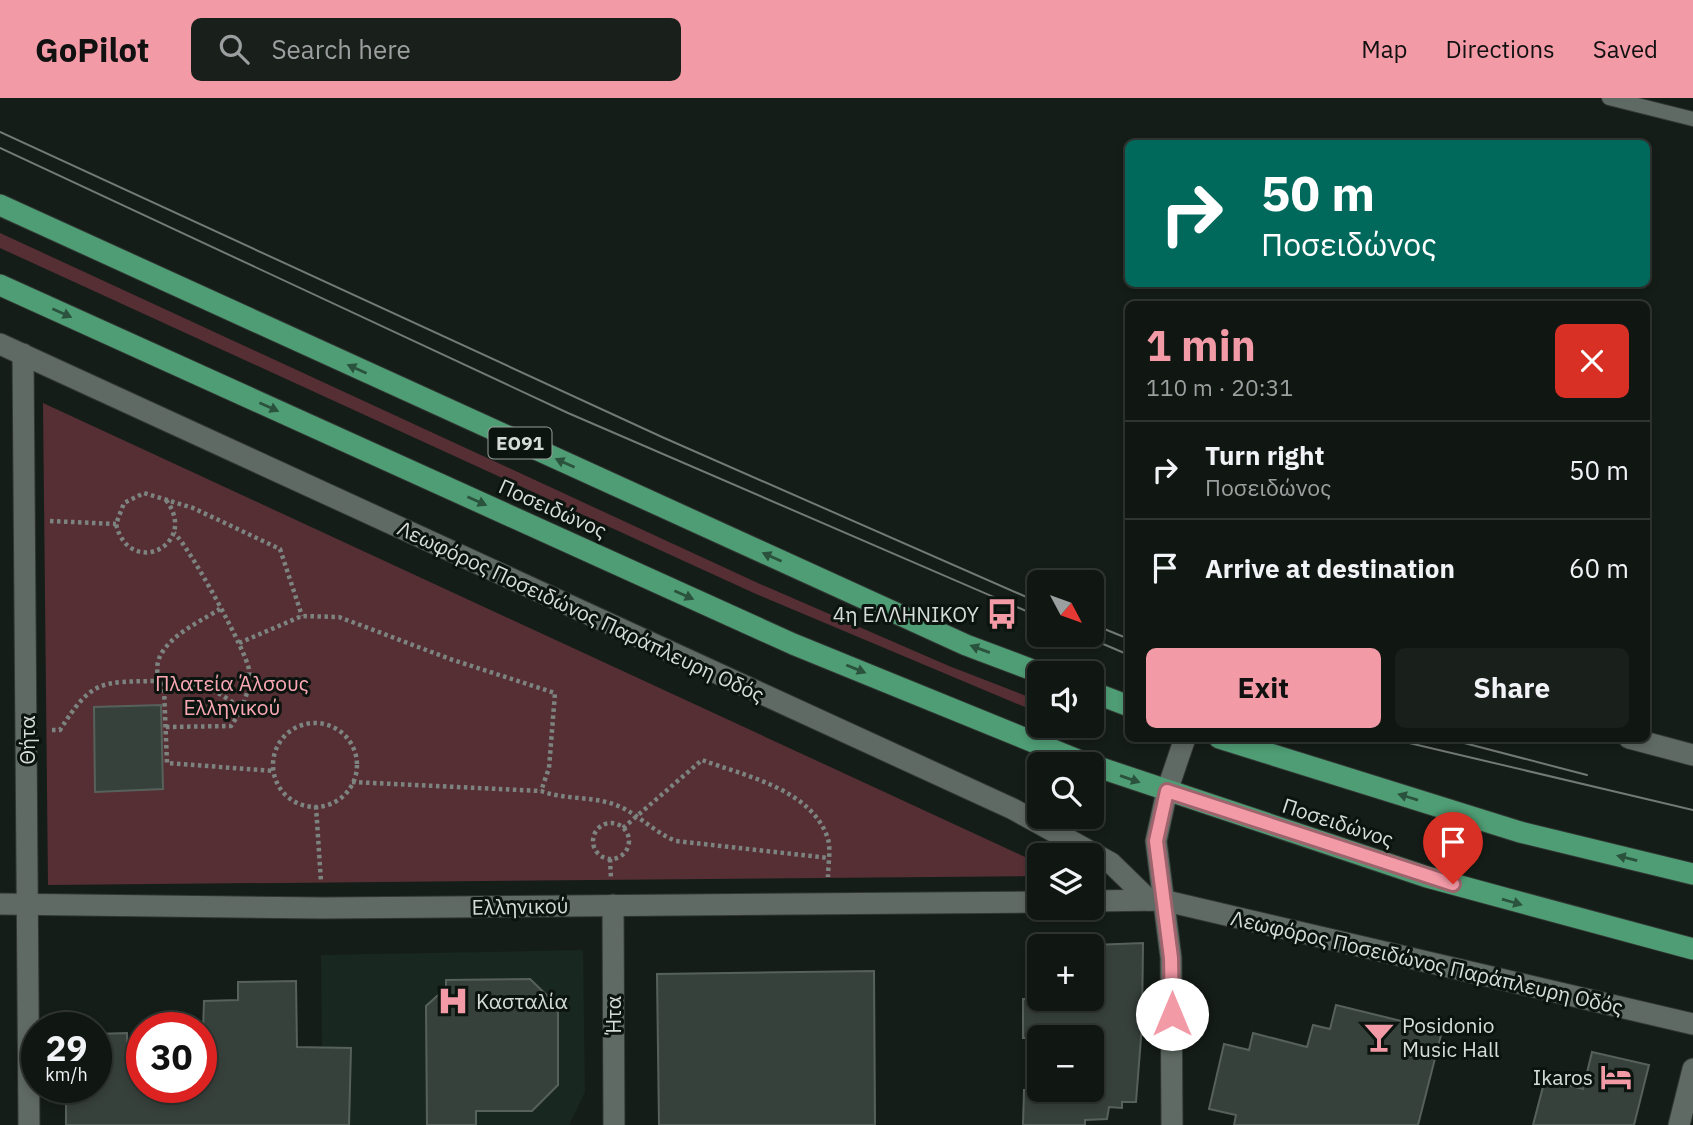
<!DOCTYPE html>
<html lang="en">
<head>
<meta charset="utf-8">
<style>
	body { margin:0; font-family:"IBM Plex Sans",sans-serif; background:#191f1b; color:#f1f3f6; height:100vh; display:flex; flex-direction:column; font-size:26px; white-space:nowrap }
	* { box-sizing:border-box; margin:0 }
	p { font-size:23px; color:#9c9f9f }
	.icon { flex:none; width:38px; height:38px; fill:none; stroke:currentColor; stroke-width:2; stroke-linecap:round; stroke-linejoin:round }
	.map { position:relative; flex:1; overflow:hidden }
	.drawer { position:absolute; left:1125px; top:203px; width:525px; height:441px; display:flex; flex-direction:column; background:#101612; border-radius:10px; box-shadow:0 4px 10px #0003,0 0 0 2px #303532 }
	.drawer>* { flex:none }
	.hud { position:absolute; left:1125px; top:42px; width:525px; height:147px; border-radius:10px; box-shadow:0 4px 10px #0003,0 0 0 2px #303532; background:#00695c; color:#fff; overflow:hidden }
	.needle { width:46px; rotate:131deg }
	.buttons { position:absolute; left:1027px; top:472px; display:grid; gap:14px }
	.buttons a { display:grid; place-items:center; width:77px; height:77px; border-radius:10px; background:#101612; box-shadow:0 4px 10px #0003,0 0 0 2px #303532; font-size:35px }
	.speed { position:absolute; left:21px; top:914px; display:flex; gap:14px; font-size:35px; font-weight:700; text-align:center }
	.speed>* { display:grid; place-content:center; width:91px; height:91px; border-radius:50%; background:#101612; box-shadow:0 4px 10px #0003,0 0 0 2px #303532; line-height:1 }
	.speed small { font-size:18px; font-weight:400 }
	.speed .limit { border:10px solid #d22; background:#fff; color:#111 }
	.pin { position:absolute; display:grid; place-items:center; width:60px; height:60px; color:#fff; margin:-72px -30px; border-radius:50% 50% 50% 0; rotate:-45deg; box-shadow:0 0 7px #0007 }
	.pin .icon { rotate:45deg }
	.me { position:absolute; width:77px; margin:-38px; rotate:0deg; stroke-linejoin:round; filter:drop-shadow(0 0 5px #0008) }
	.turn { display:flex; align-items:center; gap:24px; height:147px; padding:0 21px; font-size:32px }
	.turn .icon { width:91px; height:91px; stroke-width:2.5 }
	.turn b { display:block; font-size:49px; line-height:60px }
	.round { display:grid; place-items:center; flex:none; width:74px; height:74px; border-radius:10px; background:#191f1b }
	.overview { display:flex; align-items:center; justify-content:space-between; height:119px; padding:0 21px }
	h1 { font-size:42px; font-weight:700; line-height:52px; color:#f39aa7 }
	.primary-button { display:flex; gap:14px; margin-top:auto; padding:14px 21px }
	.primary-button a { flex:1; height:80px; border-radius:10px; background:#f39aa7; color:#111; font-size:28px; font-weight:700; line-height:80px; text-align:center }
	.primary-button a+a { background:#191f1b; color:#f1f3f6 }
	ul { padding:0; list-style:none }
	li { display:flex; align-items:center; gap:21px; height:98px; padding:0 21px; border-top:2px solid #303532 }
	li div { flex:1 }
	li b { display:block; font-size:26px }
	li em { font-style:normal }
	header { display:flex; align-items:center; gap:42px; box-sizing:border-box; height:98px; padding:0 35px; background:#f39aa7; color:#111 }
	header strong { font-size:33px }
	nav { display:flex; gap:38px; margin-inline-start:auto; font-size:24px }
	.search { width:490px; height:63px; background:#191f1b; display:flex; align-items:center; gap:18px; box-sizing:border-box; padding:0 24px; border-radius:10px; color:#9c9f9f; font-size:26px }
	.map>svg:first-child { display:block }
</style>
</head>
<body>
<header>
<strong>GoPilot</strong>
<div class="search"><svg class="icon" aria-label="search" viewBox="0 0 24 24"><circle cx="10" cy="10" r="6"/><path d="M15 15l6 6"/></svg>Search here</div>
<nav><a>Map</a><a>Directions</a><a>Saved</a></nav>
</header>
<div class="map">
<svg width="1693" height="1027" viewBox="0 0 1693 1027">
	<rect width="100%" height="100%" fill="#151d18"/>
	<polygon fill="#18271f" points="583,852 585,994 569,1027 323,1027 321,857"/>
	<g fill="#562f35">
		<polygon points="0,135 760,486 949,568 1039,603 1039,615 756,496 0,150"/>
		<polygon points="43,305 1038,765 1039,778 48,787"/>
	</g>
	<g fill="#37413b" stroke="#57615b" stroke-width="2">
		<polygon points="161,607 163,691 95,694 94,609"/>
		<polygon points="1143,845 1142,927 1136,1004 1122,1004 1122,1010 1109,1009 1107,1021 1085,1022 1085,1027 1023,1027 1024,992 1092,992 1092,940 1023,940 1023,901 1092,901 1092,847"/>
		<polygon points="874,873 875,1027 659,1027 657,876"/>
		<polygon points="530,881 558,908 558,987 532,1013 476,1013 476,1027 427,1027 426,908 446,890 446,882"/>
		<polygon points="296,883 297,949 351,950 349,1027 66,1027 66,989 96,989 96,936 127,935 127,953 142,953 142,989 201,989 204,903 238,902 238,884"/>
		<polygon points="1336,907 1442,933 1418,1027 1234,1027 1236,1017 1209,1011 1224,946 1249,952 1253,935 1307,949 1313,927 1330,931"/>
		<polygon points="1592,954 1649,967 1634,1027 1533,1027 1545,981 1583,991"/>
	</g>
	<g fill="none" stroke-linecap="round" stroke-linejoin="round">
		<defs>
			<polyline id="lane" points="1609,0 1693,21"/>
			<g id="street">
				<polyline points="0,246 1013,711 1111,765 1149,802"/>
				<polyline points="23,256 29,1027"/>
				<polyline points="1629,640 1693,657"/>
				<polyline points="1092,803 1162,802 1693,926"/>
				<polyline points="0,806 323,810 1040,804"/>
				<polyline points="613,807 614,1027"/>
				<polyline points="1172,1027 1171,860 1156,743 1167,693 1185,640"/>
				<polyline points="1679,1027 1693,971"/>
			</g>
			<g id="highway">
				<polyline points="0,107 966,547 1043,576"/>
				<polyline points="0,187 793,546 1090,667"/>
				<polyline points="1092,594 1129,608"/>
				<polyline points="1219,640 1520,734 1693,776"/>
				<polyline points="1092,667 1427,779 1693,851"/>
			</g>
		</defs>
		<use href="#lane" stroke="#313633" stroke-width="16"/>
		<use href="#street" stroke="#313633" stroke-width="23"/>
		<use href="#highway" stroke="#313633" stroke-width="23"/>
		<g stroke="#7d8480" stroke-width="4.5" stroke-dasharray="3.5 3.5" stroke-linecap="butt">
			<path d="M166 402C200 447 129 481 116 426L124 405 144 395 193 410 280 451 302 518"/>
			<polyline points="50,423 116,426"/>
			<path d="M220 511C193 528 138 551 164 591L167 665 274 673"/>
			<polyline points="239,545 302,518 339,519 450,561 555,595 549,670 541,693"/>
			<path d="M164 591C207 586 204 585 241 610"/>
			<circle cx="315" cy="667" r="42"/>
			<path d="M166 629 231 628C242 612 251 592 249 572 247 554 189 448 174 435"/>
			<path d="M52 632H60C92 581 101 584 158 583"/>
			<path d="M352 684 541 693C565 702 593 698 616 707 639 716 653 734 676 743L829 760"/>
			<polyline points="316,708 321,784"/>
			<circle cx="611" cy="743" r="18"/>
			<path d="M623 730 702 662C745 678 812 691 828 741 831 752 828 767 828 779"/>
			<polyline points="610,761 611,781"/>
		</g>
		<use href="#lane" stroke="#606a64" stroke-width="14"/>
		<use href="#street" stroke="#606a64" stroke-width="21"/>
		<use href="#highway" stroke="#4f9d75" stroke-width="21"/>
		<g stroke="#737a76" stroke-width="2">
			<polyline points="0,34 662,339 1040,505"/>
			<polyline points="0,50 568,315 1040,519"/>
			<polyline points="1092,526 1129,541"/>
			<polyline points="1082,537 1129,557"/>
			<polyline points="1388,640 1693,712"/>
			<polyline points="1445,640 1587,677"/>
		</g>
	</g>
	<defs><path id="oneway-solid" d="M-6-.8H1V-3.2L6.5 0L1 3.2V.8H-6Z" transform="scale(1.75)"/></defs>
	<g fill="#2a523d">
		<use href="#oneway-solid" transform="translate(62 215) rotate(24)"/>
		<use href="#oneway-solid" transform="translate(357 271) rotate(-156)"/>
		<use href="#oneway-solid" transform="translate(269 309) rotate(24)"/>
		<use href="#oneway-solid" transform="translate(565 365) rotate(-156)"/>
		<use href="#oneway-solid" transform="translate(477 403) rotate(24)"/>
		<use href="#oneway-solid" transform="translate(772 459) rotate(-156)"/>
		<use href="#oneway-solid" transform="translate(684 497) rotate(24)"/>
		<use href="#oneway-solid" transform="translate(980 551) rotate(-160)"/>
		<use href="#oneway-solid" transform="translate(856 571) rotate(22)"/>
		<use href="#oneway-solid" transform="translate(1130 681) rotate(19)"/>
		<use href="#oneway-solid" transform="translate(1408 699) rotate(-163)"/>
		<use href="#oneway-solid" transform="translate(1627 760) rotate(-166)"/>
		<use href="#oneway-solid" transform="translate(1512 804) rotate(16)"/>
	</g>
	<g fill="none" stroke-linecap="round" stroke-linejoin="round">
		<defs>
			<polyline id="route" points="1172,916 1171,860 1156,743 1167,693 1453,786"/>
		</defs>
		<use href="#route" stroke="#9e646d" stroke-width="18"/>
		<use href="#route" stroke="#f39aa7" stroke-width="12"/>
	</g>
	<defs>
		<symbol id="bus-bare" viewBox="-9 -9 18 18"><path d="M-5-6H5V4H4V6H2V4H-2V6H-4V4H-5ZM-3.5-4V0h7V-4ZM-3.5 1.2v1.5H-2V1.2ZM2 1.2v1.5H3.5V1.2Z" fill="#f39aa7" stroke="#0c140f" stroke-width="2.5" paint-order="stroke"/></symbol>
		<symbol id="hospital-bare" viewBox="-9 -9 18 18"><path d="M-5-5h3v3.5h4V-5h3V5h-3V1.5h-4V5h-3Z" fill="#f39aa7" stroke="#0c140f" stroke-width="2.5" paint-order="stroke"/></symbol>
		<symbol id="bar-bare" viewBox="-9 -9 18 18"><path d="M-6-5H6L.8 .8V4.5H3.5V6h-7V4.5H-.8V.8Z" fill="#f39aa7" stroke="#0c140f" stroke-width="2.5" paint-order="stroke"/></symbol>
		<symbol id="hotel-bare" viewBox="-9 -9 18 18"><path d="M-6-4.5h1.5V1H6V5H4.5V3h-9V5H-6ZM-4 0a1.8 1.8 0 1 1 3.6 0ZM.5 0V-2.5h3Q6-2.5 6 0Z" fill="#f39aa7" stroke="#0c140f" stroke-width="2.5" paint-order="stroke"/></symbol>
	</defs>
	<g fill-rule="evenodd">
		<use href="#bus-bare" x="980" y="494" width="44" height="44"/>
		<use href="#hospital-bare" x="431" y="881" width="44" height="44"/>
		<use href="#bar-bare" x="1357" y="917" width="44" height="44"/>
		<use href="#hotel-bare" x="1594" y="957" width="44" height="44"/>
	</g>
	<g text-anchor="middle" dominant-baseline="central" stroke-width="6" stroke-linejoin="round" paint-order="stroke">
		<rect fill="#0c140f" stroke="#99a09c" stroke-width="2" x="488.5" y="329.5" width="63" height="31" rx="5"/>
		<g font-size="19" font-weight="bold" fill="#d6dcd9">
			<text x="520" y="345">ΕΟ91</text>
		</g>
		<g font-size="21" fill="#d6dcd9" stroke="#0c140f">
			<text transform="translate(553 410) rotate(24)">Ποσειδώνος</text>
			<text transform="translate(581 513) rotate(25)">Λεωφόρος Ποσειδώνος Παράπλευρη Οδός</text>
			<text transform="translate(27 642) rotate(-90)">Θήτα</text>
			<text transform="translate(1338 724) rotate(18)">Ποσειδώνος</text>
			<text transform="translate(520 808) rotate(-1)">Ελληνικού</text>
			<text transform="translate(1427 864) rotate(13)">Λεωφόρος Ποσειδώνος Παράπλευρη Οδός</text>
			<text transform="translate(613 917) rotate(-90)">Ήτα</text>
		</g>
		<g font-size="21" fill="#d6dcd9" stroke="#0c140f" text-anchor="end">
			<text x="979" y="516">4η ΕΛΛΗΝΙΚΟΥ</text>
			<text x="476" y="903" text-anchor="start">Κασταλία</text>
			<text x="1402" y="927" text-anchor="start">Posidonio<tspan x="1402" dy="24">Music Hall</tspan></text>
			<text x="1593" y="979">Ikaros</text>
		</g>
		<g font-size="21" fill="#fca8b4" stroke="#0c140f">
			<text x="232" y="585">Πλατεία Άλσους<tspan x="232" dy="24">Ελληνικού</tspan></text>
		</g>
	</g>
</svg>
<div class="buttons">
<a><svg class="needle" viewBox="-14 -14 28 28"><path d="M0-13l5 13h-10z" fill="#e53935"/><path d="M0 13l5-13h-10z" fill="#9c9f9f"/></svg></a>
<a><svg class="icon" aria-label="sound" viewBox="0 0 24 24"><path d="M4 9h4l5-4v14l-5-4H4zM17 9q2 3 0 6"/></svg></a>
<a><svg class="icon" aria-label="search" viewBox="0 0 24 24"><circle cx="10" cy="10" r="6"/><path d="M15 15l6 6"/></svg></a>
<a><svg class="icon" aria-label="layers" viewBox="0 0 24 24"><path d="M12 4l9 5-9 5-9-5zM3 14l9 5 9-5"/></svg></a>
<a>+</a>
<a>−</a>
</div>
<div class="speed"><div>29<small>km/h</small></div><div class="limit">30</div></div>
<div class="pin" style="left:1453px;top:786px;background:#d93025"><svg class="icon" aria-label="arrive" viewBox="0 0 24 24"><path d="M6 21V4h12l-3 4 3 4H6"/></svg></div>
<svg class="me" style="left:1172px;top:916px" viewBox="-20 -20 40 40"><circle r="19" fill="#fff"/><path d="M0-13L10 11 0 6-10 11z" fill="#f39aa7"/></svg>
<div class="hud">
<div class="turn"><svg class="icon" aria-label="right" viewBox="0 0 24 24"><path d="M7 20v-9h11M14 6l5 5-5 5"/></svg><div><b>50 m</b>Ποσειδώνος</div></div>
</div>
<section class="drawer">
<div class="overview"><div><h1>1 min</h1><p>110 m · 20:31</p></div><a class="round" style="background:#d93025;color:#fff"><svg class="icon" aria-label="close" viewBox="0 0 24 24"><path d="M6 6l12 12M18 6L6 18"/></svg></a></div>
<ul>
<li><svg class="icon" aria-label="right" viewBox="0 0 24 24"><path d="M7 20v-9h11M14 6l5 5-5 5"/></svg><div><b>Turn right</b><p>Ποσειδώνος</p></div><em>50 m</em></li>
<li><svg class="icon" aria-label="arrive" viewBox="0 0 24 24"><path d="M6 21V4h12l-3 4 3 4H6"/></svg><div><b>Arrive at destination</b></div><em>60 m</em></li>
</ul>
<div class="primary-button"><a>Exit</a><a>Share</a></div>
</section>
</div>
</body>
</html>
